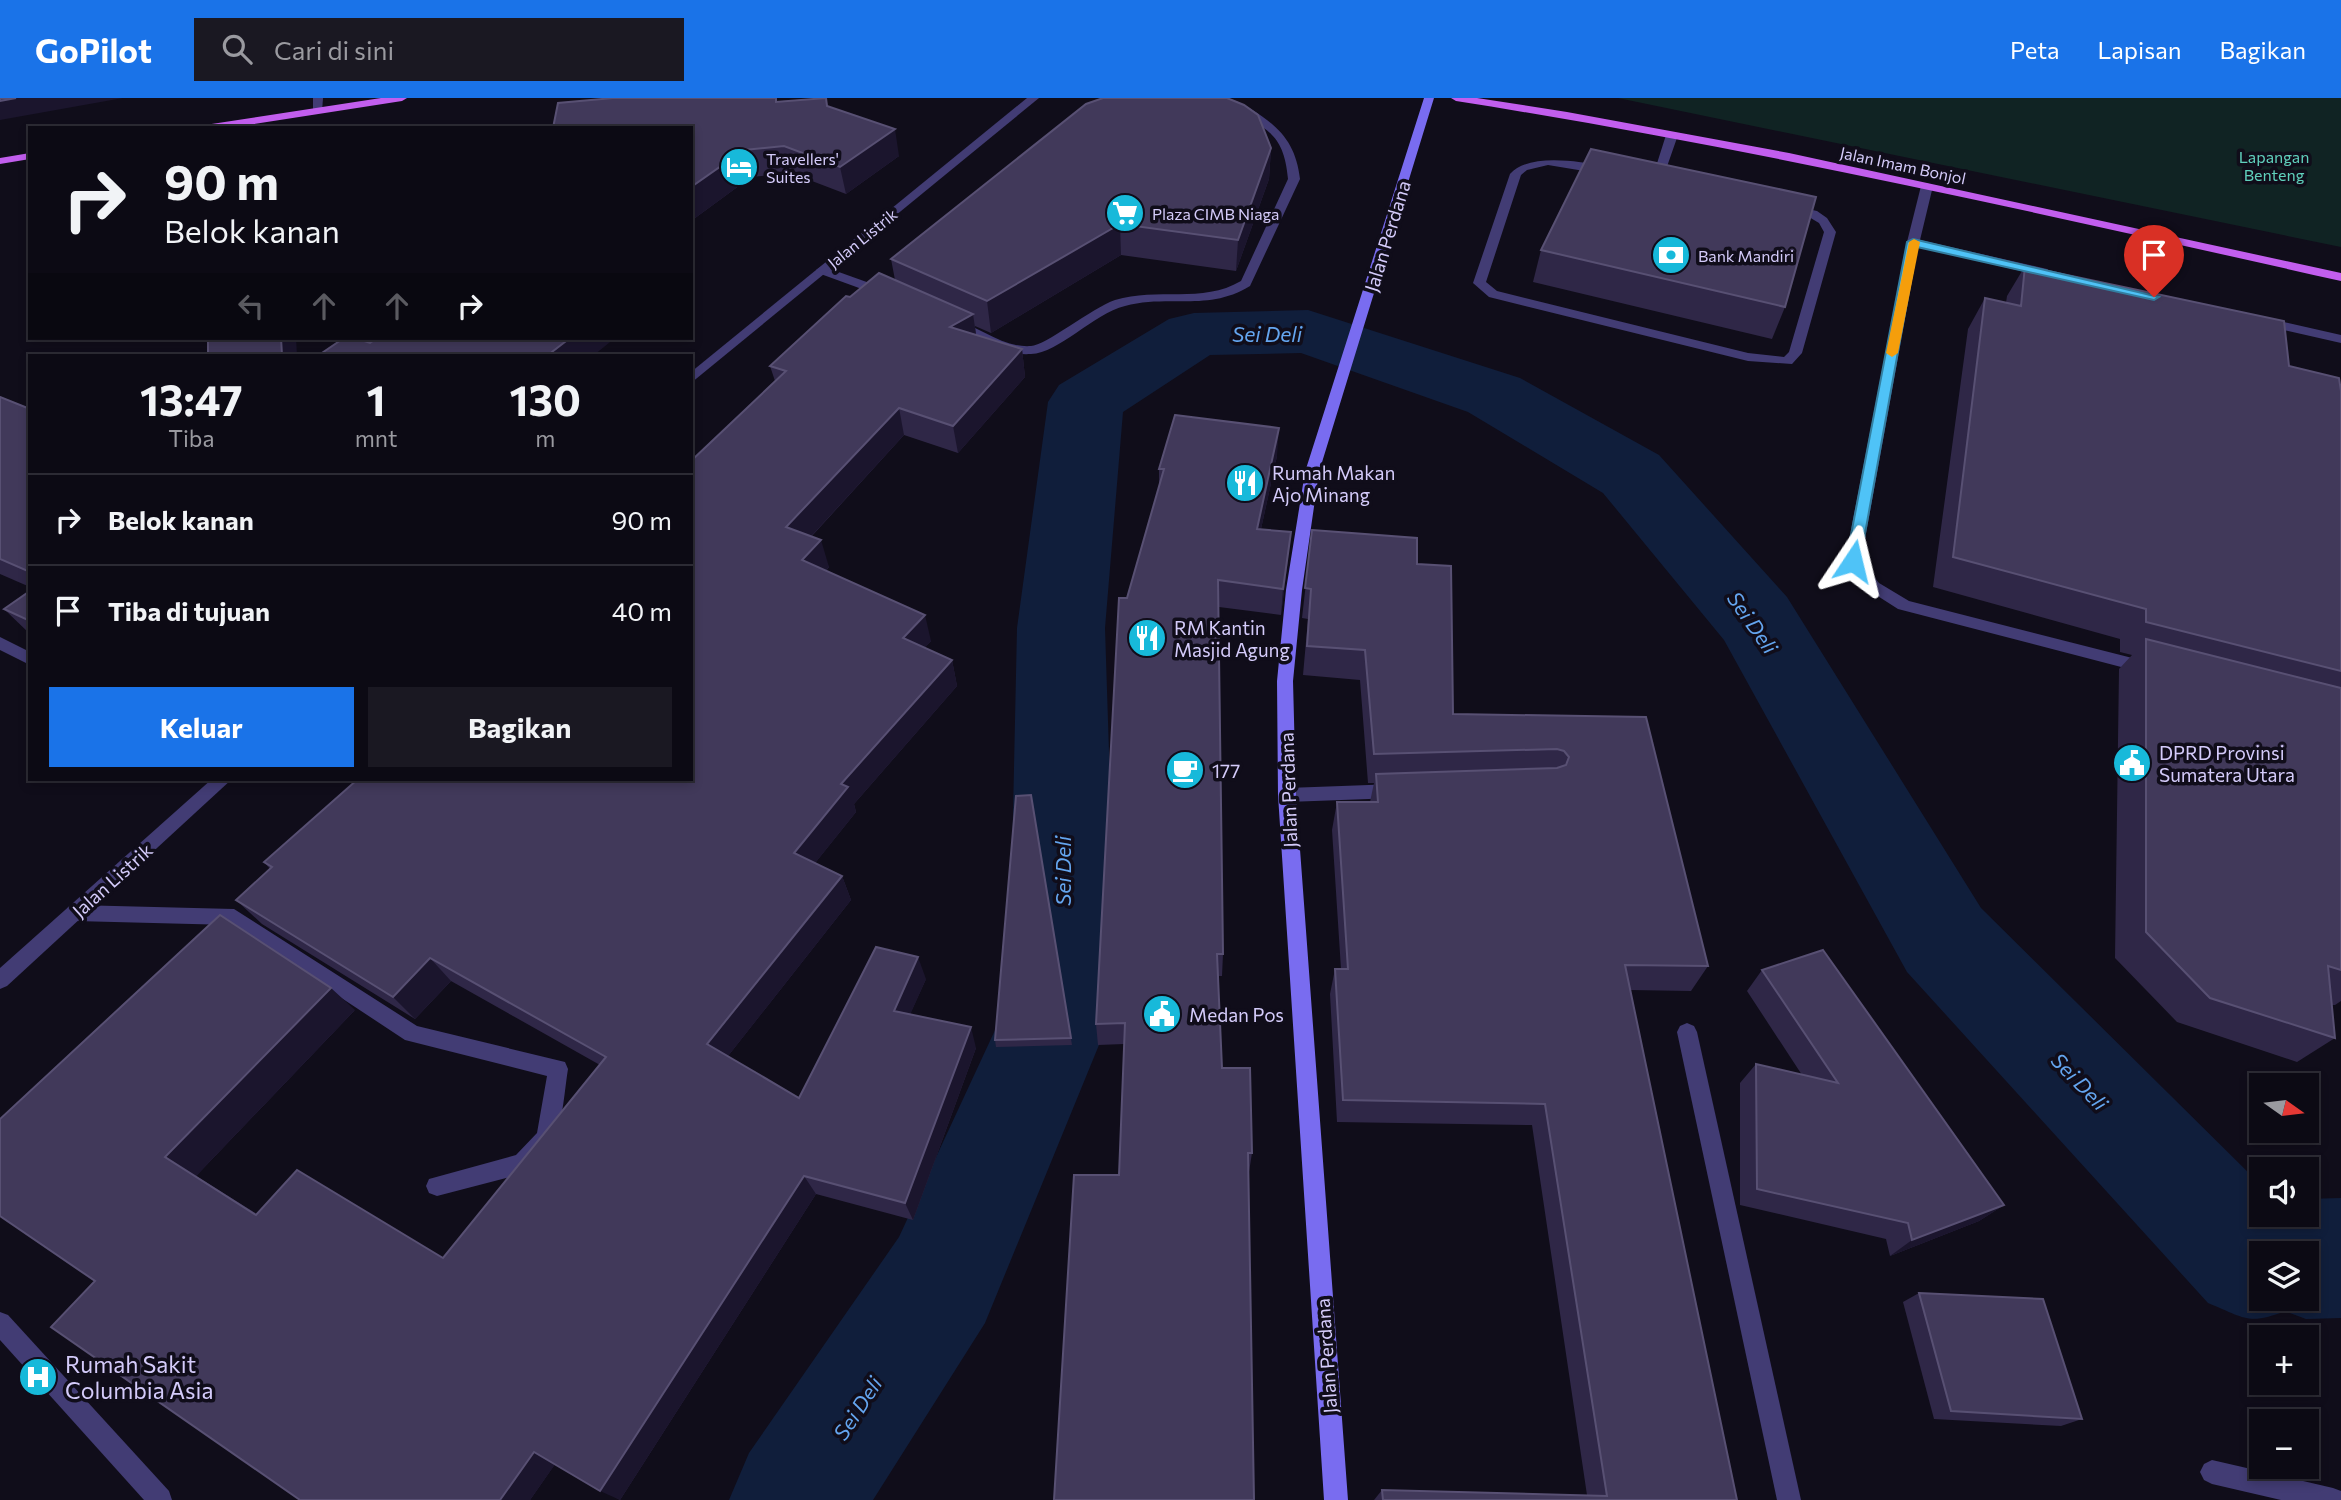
<!DOCTYPE html>
<html lang="id">
<head>
<meta charset="utf-8">
<style>
	body { margin:0; font-family:Commissioner,sans-serif; background:#1a1822; color:#f1f3f6; height:100vh; display:flex; flex-direction:column; font-size:26px; white-space:nowrap }
	* { box-sizing:border-box; margin:0 }
	p { font-size:23px; color:#9a9aa0 }
	.icon { flex:none; width:38px; height:38px; fill:none; stroke:currentColor; stroke-width:2; stroke-linecap:round; stroke-linejoin:round }
	.map { position:relative; flex:1; overflow:hidden }
	.drawer { position:absolute; left:28px; top:256px; width:665px; height:427px; display:flex; flex-direction:column; background:#0c0a14; border-radius:0px; box-shadow:0 4px 10px #0003,0 0 0 2px #2c2b34 }
	.drawer>* { flex:none }
	.guide { position:absolute; left:28px; top:28px; width:665px; height:214px; border-radius:0px; box-shadow:0 4px 10px #0003,0 0 0 2px #2c2b34; background:#0c0a14; color:#f1f3f6; overflow:hidden }
	.needle { width:46px; rotate:104deg }
	.tools { position:absolute; left:2249px; top:975px; display:grid; gap:14px }
	.tools a { display:grid; place-items:center; width:70px; height:70px; border-radius:0px; background:#0c0a14; box-shadow:0 4px 10px #0003,0 0 0 2px #2c2b34; font-size:35px }
	.pin { position:absolute; display:grid; place-items:center; width:60px; height:60px; color:#fff; margin:-72px -30px; border-radius:50% 50% 50% 0; rotate:-45deg; box-shadow:0 0 7px #0007 }
	.pin .icon { rotate:45deg }
	.me { position:absolute; width:77px; margin:-38px; rotate:10deg; stroke-linejoin:round; filter:drop-shadow(0 0 5px #0008) }
	.turn { display:flex; align-items:center; gap:24px; height:147px; padding:0 21px; font-size:32px }
	.turn .icon { width:91px; height:91px; stroke-width:2.5 }
	.turn b { display:block; font-size:49px; line-height:60px }
	.lanes { display:flex; align-items:center; height:66px; padding:0 21px; background:#0003; justify-content:center; gap:35px; direction:ltr }
	.lanes .off { opacity:.35 }
	.eta { display:flex; justify-content:space-evenly; align-items:center; height:119px; text-align:center }
	.eta b { font-size:42px; font-weight:700; line-height:49px }
	.action { display:flex; gap:14px; margin-top:auto; padding:14px 21px }
	.action a { flex:1; height:80px; border-radius:0px; background:#1a73e8; color:#fff; font-size:28px; font-weight:700; line-height:80px; text-align:center }
	.action a+a { background:#1a1822; color:#f1f3f6 }
	ul { padding:0; list-style:none }
	li { display:flex; align-items:center; gap:21px; height:91px; padding:0 21px; border-top:2px solid #2c2b34 }
	li div { flex:1 }
	li b { display:block; font-size:26px }
	li em { font-style:normal }
	header { display:flex; align-items:center; gap:42px; box-sizing:border-box; height:98px; padding:0 35px; background:#1a73e8; color:#fff }
	header strong { font-size:33px }
	nav { display:flex; gap:38px; margin-inline-start:auto; font-size:24px }
	.search { width:490px; height:63px; background:#1a1822; display:flex; align-items:center; gap:18px; box-sizing:border-box; padding:0 24px; border-radius:0px; color:#9a9aa0; font-size:26px }
	.map>svg:first-child { display:block }
</style>
</head>
<body>
<header>
<strong>GoPilot</strong>
<div class="search"><svg class="icon" aria-label="search" viewBox="0 0 24 24"><circle cx="10" cy="10" r="6"/><path d="M15 15l6 6"/></svg>Cari di sini</div>
<nav><a>Peta</a><a>Lapisan</a><a>Bagikan</a></nav>
</header>
<div class="map">
<svg width="2341" height="1402" viewBox="0 0 2341 1402">
	<rect width="100%" height="100%" fill="#100d1a"/>
	<polygon fill="#102323" points="1618,0 2341,0 2341,149"/>
	<g fill="none" stroke-linecap="round" stroke-linejoin="round">
		<path fill="#101e3b" fill-rule="evenodd" d="M1308 212 1520 280 1659 357 1787 499 1981 810 2261 1087V1116H2306V1101L2341 1100V1220L2306 1221 2285 1213C2248 1228 2243 1219 2208 1205L1907 874 1724 542 1603 395 1468 314 1301 255 1210 257 1123 314 1105 530 1117 903 985 1225 873 1402H729L749 1355 899 1139 1009 902 1017 530 1048 304 1059 287 1169 221 1194 215ZM2261 1155H2306V1200H2261Z"/>
		<g fill="#423c74" fill-rule="evenodd">
			<path d="M1220 0C1233 0 1239 4 1251 11 1280 29 1296 46 1300 81L1250 188C1208 214 1169 196 1125 208 1093 216 1059 255 1031 256 1002 258 975 241 950 229V223L955 222C981 229 1002 250 1031 248 1045 248 1092 210 1115 202 1157 189 1202 206 1241 183L1288 81C1283 22 1254 33 1220 0Z"/>
			<path d="M1672 34 1678 37 1663 80 1817 113 1827 120 1836 134 1802 255 1792 266 1748 263 1489 199 1473 185 1510 76C1536 47 1618 72 1653 78L1666 37ZM1548 67 1657 85 1809 119 1819 125 1824 134 1789 254 1784 259 1748 255 1497 193 1486 184 1521 77 1527 72Z"/>
			<polygon points="1927,85 1933,88 1920,142 2047,171 2053,175 2047,179 1918,149 1861,463 1879,485 1909,503 2148,564 2154,566 2156,570 2154,574 2148,576 1898,511 1862,488 1845,463 1907,144 1921,88"/>
			<polygon points="822,168 889,192 891,195 889,198 881,198 818,175 816,172"/>
			<polygon points="2262,219 2341,237 2341,245 2257,226 2257,220"/>
			<polygon points="1396,686 1402,688 1405,693 1402,698 1396,700 1287,704 1281,702 1278,697 1281,692 1287,690"/>
			<path d="M75 807 234 811 417 928 565 964 568 971C562 1008 563 1060 522 1076L437 1098 429 1095 426 1088 429 1081 516 1057 537 1035 547 978 405 942 231 827 75 823 68 821 66 815 68 809Z"/>
			<polygon points="0,1214 8,1217 169,1393 172,1402 144,1402 0,1242"/>
		</g>
		<g fill="#423c74" fill-rule="evenodd">
			<polygon points="313,0 323,0 322,14 313,12"/>
			<polygon points="1027,0 1039,0 691,285 691,274"/>
			<polygon points="0,539 30,554 30,567 0,552"/>
			<polygon points="212,681 232,681 7,888 0,891 0,870"/>
			<polygon points="1687,925 1694,928 1697,934 1801,1402 1777,1402 1677,934 1680,928"/>
			<polygon points="2212,1362 2333,1390 2341,1393 2341,1402 2281,1402 2212,1386 2204,1382 2200,1374 2204,1366"/>
		</g>
		<polygon fill="#796cf0" fill-rule="evenodd" points="1424,0 1434,0 1319,374 1302,492 1293,583 1296,697 1348,1402 1324,1402 1278,697 1277,583 1286,492 1305,374"/>
		<g fill="#c25eee" fill-rule="evenodd">
			<polygon points="381,0 407,0 402,3 228,30 200,30 205,27"/>
			<path d="M1451 0H1477L1567 14 1789 55 2341 175V183C2047 117 1754 50 1456 3Z"/>
			<polygon points="30,55 30,61 0,66 0,60"/>
		</g>
	</g>
	<g fill="#2f2747">
		<polygon points="826,0 828,8 899,58 846,96 791,75 751,79 691,123 780,3"/>
		<polygon points="1271,50 1269,81 1236,173 1121,157 991,235 975,228 976,237 1022,251 1025,279 958,355 904,337 811,439 829,469 826,473 931,543 924,550 952,562 957,588 854,706 856,714 815,765 842,778 851,802 728,958 799,1000 926,881 910,916 976,950 913,1122 816,1096 620,1402 555,1366 530,1402 95,1183 0,1118 355,912 196,1078 257,1116 443,1160 600,967 451,883 415,921 262,826 236,802 270,771 264,764 691,681 775,283 770,268 850,199 895,182 891,161"/>
		<polygon points="1541,152 1785,209 1772,241 1533,184"/>
		<polygon points="2025,168 2289,268 2341,293 2341,903 2335,907 2332,907 2335,940 2297,964 2177,924 2115,860 2119,571 2132,557 2120,554 2120,541 1933,489 1968,231 1985,200 2006,205 2007,198"/>
		<polygon points="0,299 30,311 30,489 0,476"/>
		<polygon points="1277,358 1261,431 1288,461 1281,517 1219,509 1223,856 1222,878 1218,878 1222,970 1252,1055 1249,1074 1119,1077 1124,946 1098,947 1096,926 1127,500 1159,388 1159,371"/>
		<polygon points="1312,432 1417,466 1453,616 1646,619 1708,868 1691,893 1630,892 1737,1402 1374,1402 1382,1392 1587,1397 1532,1027 1337,1024 1330,896 1335,871 1341,871 1332,732 1337,704 1370,704 1374,685 1368,685 1360,582 1303,577 1308,521 1302,520"/>
		<polygon points="30,493 30,536 4,511"/>
		<polygon points="1031,697 1072,947 996,949 995,942"/>
		<polygon points="1762,872 2004,1107 1979,1123 1890,1158 1886,1141 1740,1107 1740,985 1756,966 1802,977 1747,893"/>
		<polygon points="1919,1195 2082,1321 2061,1328 1934,1321 1903,1204"/>
	</g>
	<g fill="#1b152d">
		<polygon points="16,0 123,0 0,22 0,3"/>
		<polygon points="895,31 899,58 846,96 840,69"/>
		<polygon points="1271,50 1269,81 1236,173 1238,142"/>
		<polygon points="744,52 751,79 691,123 691,89"/>
		<polygon points="1120,126 1121,157 991,235 987,203"/>
		<polygon points="973,216 977,243 950,229"/>
		<polygon points="281,240 296,240 297,257 282,257"/>
		<polygon points="570,240 615,240 594,257 548,257"/>
		<polygon points="1022,251 1025,279 958,355 953,328"/>
		<polygon points="899,310 904,337 794,457 786,429"/>
		<polygon points="1279,330 1277,358 1255,458 1257,431"/>
		<polygon points="1291,434 1288,461 1281,517 1283,491"/>
		<polygon points="821,442 829,469 811,489 802,462"/>
		<polygon points="925,517 931,543 909,567 903,540"/>
		<polygon points="952,562 957,588 854,706 856,714 804,779 794,755 841,686"/>
		<polygon points="842,778 851,802 721,967 707,946"/>
		<polygon points="918,859 926,881 902,935 894,913"/>
		<polygon points="430,860 451,883 415,921 393,899"/>
		<polygon points="331,890 355,912 196,1078 285,1134 256,1117 165,1059"/>
		<polygon points="971,929 976,950 913,1122 905,1105"/>
		<polygon points="804,1078 816,1096 620,1402 600,1393"/>
		<polygon points="2004,1107 1979,1123 1890,1158 1912,1142"/>
		<polygon points="534,1354 556,1365 530,1402 500,1402"/>
	</g>
	<g fill="#41395a" stroke="#585073" stroke-width="2">
		<polygon points="0,0 16,0 0,3"/>
		<polygon points="613,0 776,0 776,4 826,0 827,8 895,31 840,69 784,48 744,52 691,89 691,30 553,30 558,5"/>
		<polygon points="1103,0 1227,0 1244,7 1258,17 1271,50 1238,142 1120,126 987,203 891,161 1086,6"/>
		<polygon points="1591,51 1816,99 1785,209 1541,152"/>
		<polygon points="2025,168 2284,223 2289,268 2339,280 2341,293 2341,573 2146,524 2146,511 1953,459 1985,200 2021,208"/>
		<polygon points="879,175 973,216 950,229 1022,251 953,328 899,310 786,429 821,442 802,462 925,517 903,540 952,562 841,686 848,689 794,755 842,778 707,946 799,1000 876,849 918,859 894,913 971,929 905,1105 804,1078 600,1393 534,1354 500,1402 300,1402 51,1229 95,1183 0,1118 0,1021 220,817 331,890 165,1059 256,1117 297,1072 443,1160 606,959 430,860 393,899 236,802 272,769 264,764 358,681 691,681 691,363 786,273 770,268 846,198 850,199"/>
		<polygon points="208,240 281,240 282,257 208,257"/>
		<polygon points="344,240 355,240 370,245 377,240 570,240 548,257 319,257"/>
		<polygon points="0,299 30,311 30,474 0,461"/>
		<polygon points="1175,317 1279,330 1257,431 1291,434 1283,491 1218,482 1223,856 1217,856 1222,970 1250,970 1252,1055 1248,1055 1254,1402 1054,1402 1074,1077 1119,1077 1125,925 1096,926 1119,500 1127,500 1164,371 1159,371"/>
		<polygon points="1312,432 1417,440 1417,466 1451,468 1453,616 1646,619 1708,868 1625,867 1737,1402 1383,1402 1382,1392 1607,1398 1545,1006 1343,1002 1335,871 1348,871 1337,704 1378,704 1376,676 1557,670 1566,667 1569,659 1564,653 1557,651 1374,656 1365,552 1307,548 1311,491 1305,490"/>
		<polygon points="30,493 30,523 4,511"/>
		<polygon points="2146,541 2341,590 2341,872 2328,868 2335,940 2210,900 2146,834"/>
		<polygon points="1031,697 1071,940 995,942 1016,698"/>
		<polygon points="1823,852 2004,1107 1912,1142 1908,1125 1757,1091 1756,966 1838,985 1762,872"/>
		<polygon points="1919,1195 2043,1201 2082,1321 1951,1313"/>
	</g>
	<polygon fill="#4fc3f7" stroke="#337fa1" stroke-width="2" points="1913,141 2159,199 2154,202 1917,149 1860,463 1853,468 1846,463 1907,144"/>
	<polygon fill="#f59e0b" points="1914,141 1920,144 1898,255 1892,259 1886,255 1909,144"/>
	<defs>
		<symbol id="hotel-disc" viewBox="-11 -11 22 22"><circle r="9.5" fill="#17b9da" stroke="#100d1a"/><path d="M-6-4.5h1.5V1H6V5H4.5V3h-9V5H-6ZM-4 0a1.8 1.8 0 1 1 3.6 0ZM.5 0V-2.5h3Q6-2.5 6 0Z" fill="#fff"/></symbol>
		<symbol id="supermarket-disc" viewBox="-11 -11 22 22"><circle r="9.5" fill="#17b9da" stroke="#100d1a"/><path d="M-6-5.5h2.5l.6 2H6L4.5 2H-2.5L-4.4-4H-6ZM-1.5 3.2a1.3 1.3 0 1 0 .1 0ZM3 3.2a1.3 1.3 0 1 0 .1 0Z" fill="#fff"/></symbol>
		<symbol id="bank-disc" viewBox="-11 -11 22 22"><circle r="9.5" fill="#17b9da" stroke="#100d1a"/><path d="M-6-4H6V4H-6ZM0-2.3a2.3 2.3 0 1 0 0 4.6a2.3 2.3 0 1 0 0-4.6Z" fill="#fff"/></symbol>
		<symbol id="restaurant-disc" viewBox="-11 -11 22 22"><circle r="9.5" fill="#17b9da" stroke="#100d1a"/><path d="M-5-6h1v4h1v-4h1v4h1v-4h1v5L-1.5 .5V6h-2V.5L-5-1ZM5-6V6H3V1.5H1.5Q1.5-4 5-6Z" fill="#fff"/></symbol>
		<symbol id="civic-disc" viewBox="-11 -11 22 22"><circle r="9.5" fill="#17b9da" stroke="#100d1a"/><path d="M-.6-6.5H3V-4.5H.6V-3L4-1V1h2V6H-6V1h2V-1L-.6-3ZM-1.2 2.5V6h2.4V2.5Z" fill="#fff"/></symbol>
		<symbol id="cafe-disc" viewBox="-11 -11 22 22"><circle r="9.5" fill="#17b9da" stroke="#100d1a"/><path d="M-5.5-4.5H6V0H3Q3 3.5 0 3.5H-2.5Q-5.5 3.5-5.5 0ZM3-3.2v2h1.7v-2ZM-6 4.5H4V6H-6Z" fill="#fff"/></symbol>
		<symbol id="hospital-disc" viewBox="-11 -11 22 22"><circle r="9.5" fill="#17b9da" stroke="#100d1a"/><path d="M-5-5h3v3.5h4V-5h3V5h-3V1.5h-4V5h-3Z" fill="#fff"/></symbol>
	</defs>
	<g fill-rule="evenodd">
		<use href="#hotel-disc" x="717" y="47" width="44" height="44"/>
		<use href="#supermarket-disc" x="1103" y="93" width="44" height="44"/>
		<use href="#bank-disc" x="1649" y="135" width="44" height="44"/>
		<use href="#restaurant-disc" x="1223" y="363" width="44" height="44"/>
		<use href="#restaurant-disc" x="1125" y="518" width="44" height="44"/>
		<use href="#civic-disc" x="2110" y="643" width="44" height="44"/>
		<use href="#cafe-disc" x="1163" y="650" width="44" height="44"/>
		<use href="#civic-disc" x="1140" y="894" width="44" height="44"/>
		<use href="#hospital-disc" x="16" y="1257" width="44" height="44"/>
	</g>
	<g text-anchor="middle" dominant-baseline="central" stroke-width="7" stroke-linejoin="round" paint-order="stroke">
		<g font-size="16" fill="#60d0bc" stroke="#100d1a">
			<text x="2274" y="58">Lapangan<tspan x="2274" dy="18">Benteng</tspan></text>
		</g>
		<g font-size="16" fill="#d4cbfa" stroke="#100d1a" text-anchor="start">
			<text x="766" y="60">Travellers'<tspan x="766" dy="18">Suites</tspan></text>
			<text x="1152" y="115">Plaza CIMB Niaga</text>
			<text x="1698" y="157">Bank Mandiri</text>
		</g>
		<g font-size="16" fill="#d4cbfa" stroke="#100d1a">
			<text transform="translate(1903 67) rotate(12)">Jalan Imam Bonjol</text>
			<text transform="translate(862 140) rotate(-39)">Jalan Listrik</text>
		</g>
		<g font-size="19" fill="#d4cbfa" stroke="#100d1a">
			<text transform="translate(1387 138) rotate(-73)">Jalan Perdana</text>
			<text transform="translate(1288 692) rotate(-92)">Jalan Perdana</text>
			<text transform="translate(112 782) rotate(-42)">Jalan Listrik</text>
			<text transform="translate(1326 1258) rotate(-94)">Jalan Perdana</text>
		</g>
		<g font-size="19" fill="#d4cbfa" stroke="#100d1a" text-anchor="start">
			<text x="1272" y="374">Rumah Makan<tspan x="1272" dy="22">Ajo Minang</tspan></text>
			<text x="1174" y="529">RM Kantin<tspan x="1174" dy="22">Masjid Agung</tspan></text>
			<text x="2159" y="654">DPRD Provinsi<tspan x="2159" dy="22">Sumatera Utara</tspan></text>
			<text x="1212" y="672">177</text>
			<text x="1189" y="916">Medan Pos</text>
		</g>
		<g font-size="21" font-style="italic" fill="#64a5ef" stroke="#100d1a">
			<text x="1267" y="235">Sei Deli</text>
			<text transform="translate(1753 524) rotate(55)">Sei Deli</text>
			<text transform="translate(1062 773) rotate(-90)">Sei Deli</text>
			<text transform="translate(2080 983) rotate(46)">Sei Deli</text>
			<text transform="translate(857 1310) rotate(-57)">Sei Deli</text>
		</g>
		<g font-size="23" fill="#d4cbfa" stroke="#100d1a" text-anchor="start">
			<text x="65" y="1266">Rumah Sakit<tspan x="65" dy="26">Columbia Asia</tspan></text>
		</g>
	</g>
</svg>
<div class="tools">
<a><svg class="needle" viewBox="-14 -14 28 28"><path d="M0-13l5 13h-10z" fill="#e53935"/><path d="M0 13l5-13h-10z" fill="#9a9aa0"/></svg></a>
<a><svg class="icon" aria-label="sound" viewBox="0 0 24 24"><path d="M4 9h4l5-4v14l-5-4H4zM17 9q2 3 0 6"/></svg></a>
<a><svg class="icon" aria-label="layers" viewBox="0 0 24 24"><path d="M12 4l9 5-9 5-9-5zM3 14l9 5 9-5"/></svg></a>
<a>+</a>
<a>−</a>
</div>
<div class="pin" style="left:2154px;top:199px;background:#d93025"><svg class="icon" aria-label="arrive" viewBox="0 0 24 24"><path d="M6 21V4h12l-3 4 3 4H6"/></svg></div>
<svg class="me" style="left:1853px;top:463px" viewBox="-20 -20 40 40"><path d="M0-17L14 15 0 8-14 15z" fill="#4fc3f7" stroke="#fff" stroke-width="4"/></svg>
<div class="guide">
<div class="turn"><svg class="icon" aria-label="right" viewBox="0 0 24 24"><path d="M7 20v-9h11M14 6l5 5-5 5"/></svg><div><b>90 m</b>Belok kanan</div></div>
<div class="lanes"><svg class="icon off" aria-label="left" viewBox="0 0 24 24"><path d="M17 20v-9H6M10 6l-5 5 5 5"/></svg><svg class="icon off" aria-label="ahead" viewBox="0 0 24 24"><path d="M12 20V5M6 11l6-6 6 6"/></svg><svg class="icon off" aria-label="ahead" viewBox="0 0 24 24"><path d="M12 20V5M6 11l6-6 6 6"/></svg><svg class="icon" aria-label="right" viewBox="0 0 24 24"><path d="M7 20v-9h11M14 6l5 5-5 5"/></svg></div>
</div>
<section class="drawer">
<div class="eta">
<div><b>13:47</b><p>Tiba</p></div>
<div><b>1</b><p>mnt</p></div>
<div><b>130</b><p>m</p></div>
</div>
<ul>
<li><svg class="icon" aria-label="right" viewBox="0 0 24 24"><path d="M7 20v-9h11M14 6l5 5-5 5"/></svg><div><b>Belok kanan</b></div><em>90 m</em></li>
<li><svg class="icon" aria-label="arrive" viewBox="0 0 24 24"><path d="M6 21V4h12l-3 4 3 4H6"/></svg><div><b>Tiba di tujuan</b></div><em>40 m</em></li>
</ul>
<div class="action"><a>Keluar</a><a>Bagikan</a></div>
</section>
</div>
</body>
</html>
